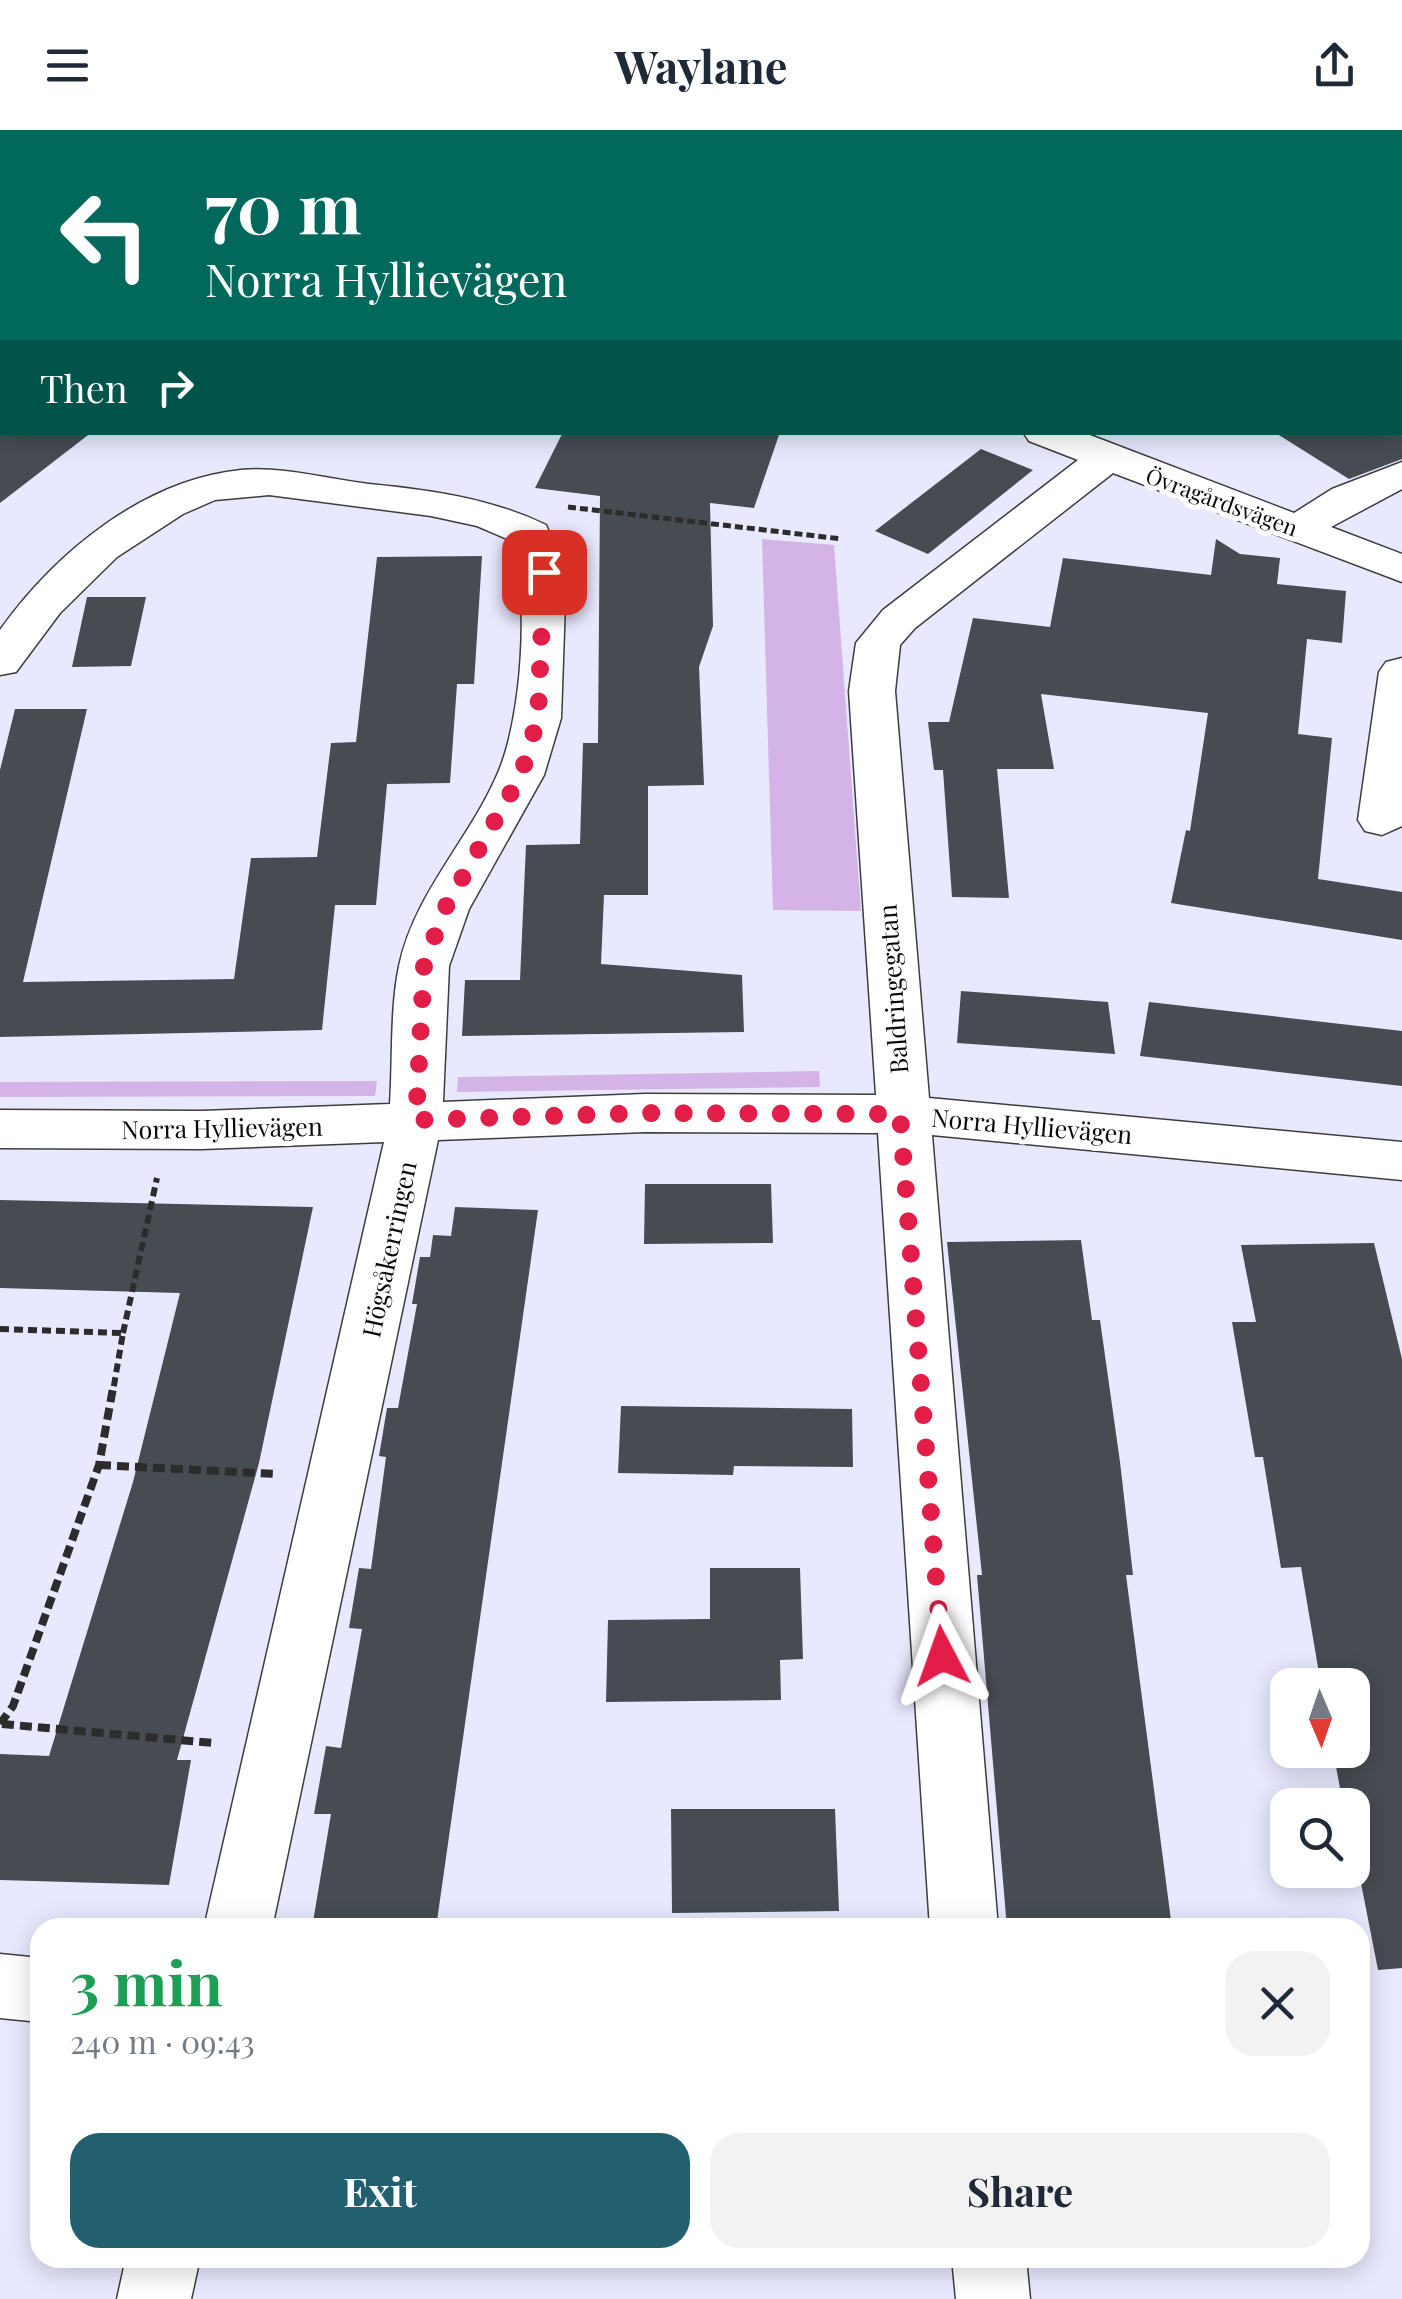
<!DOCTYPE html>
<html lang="en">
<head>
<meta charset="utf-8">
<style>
	body { margin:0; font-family:"Playfair Display",serif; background:#f2f2f3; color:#1f2937; height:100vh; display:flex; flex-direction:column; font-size:38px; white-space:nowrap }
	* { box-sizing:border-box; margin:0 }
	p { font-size:32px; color:#747a83 }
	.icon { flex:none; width:55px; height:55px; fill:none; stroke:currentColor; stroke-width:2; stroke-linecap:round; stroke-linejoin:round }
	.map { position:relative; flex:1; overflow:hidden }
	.details { position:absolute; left:30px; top:1788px; width:1340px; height:350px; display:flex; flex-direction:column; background:#fff; border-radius:30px; box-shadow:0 5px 25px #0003 }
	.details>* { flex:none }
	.top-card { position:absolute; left:0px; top:0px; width:1402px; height:305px; box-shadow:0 5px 25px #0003; background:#00695c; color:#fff; overflow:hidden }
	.needle { width:65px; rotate:178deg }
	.fabs { position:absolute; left:1270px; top:1538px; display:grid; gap:20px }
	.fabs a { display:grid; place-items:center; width:100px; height:100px; border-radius:20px; background:#fff; box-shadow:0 5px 25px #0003; font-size:50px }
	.pin { position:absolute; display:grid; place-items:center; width:85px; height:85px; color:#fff; margin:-42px; border-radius:20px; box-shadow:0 5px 15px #0006 }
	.me { position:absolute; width:110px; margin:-55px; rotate:356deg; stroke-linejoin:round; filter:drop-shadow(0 0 8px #0008) }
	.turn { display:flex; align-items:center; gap:35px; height:210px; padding:0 40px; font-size:45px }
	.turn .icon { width:130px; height:130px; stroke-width:2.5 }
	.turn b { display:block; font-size:70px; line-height:85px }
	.then { display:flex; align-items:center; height:95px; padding:0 40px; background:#0003; gap:20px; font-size:38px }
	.round { display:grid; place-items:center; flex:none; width:105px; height:105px; border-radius:30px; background:#f2f2f3 }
	.overview { display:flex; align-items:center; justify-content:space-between; height:170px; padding:0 40px }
	h1 { font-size:60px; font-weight:700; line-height:75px; color:#1e9e55 }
	.cta { display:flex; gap:20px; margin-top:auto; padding:20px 40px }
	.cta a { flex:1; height:115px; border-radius:30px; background:#23606f; color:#fff; font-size:40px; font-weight:700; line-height:115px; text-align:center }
	.cta a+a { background:#f2f2f3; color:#1f2937 }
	header { display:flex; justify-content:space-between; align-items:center; height:130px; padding:0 40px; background:#fff; font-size:45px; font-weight:700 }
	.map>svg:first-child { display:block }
</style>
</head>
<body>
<header><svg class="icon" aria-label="menu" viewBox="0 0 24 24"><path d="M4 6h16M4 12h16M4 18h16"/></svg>Waylane<svg class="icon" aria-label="share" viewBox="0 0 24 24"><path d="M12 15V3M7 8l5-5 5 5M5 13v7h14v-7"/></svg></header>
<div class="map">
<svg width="1402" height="2169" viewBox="0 0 1402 2169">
	<rect width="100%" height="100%" fill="#e8e9fe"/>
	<g fill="#d4b4e6">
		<polygon points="762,409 834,415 861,781 773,780"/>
		<polygon points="819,941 820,957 457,962 458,947"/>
		<polygon points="377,951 375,966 0,967 0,952"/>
	</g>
	<g fill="#474c52">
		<polygon points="0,302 92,302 0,373"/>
		<polygon points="563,302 780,302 754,378 710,373 713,496 699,537 704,655 648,656 648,765 604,765 601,834 742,845 744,902 462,906 465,850 520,850 526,715 580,714 583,613 598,613 600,366 535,358"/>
		<polygon points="1274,302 1402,302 1402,329 1349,349"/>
		<polygon points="981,319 1033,340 928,424 875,401"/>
		<polygon points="1216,409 1240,424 1280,428 1277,454 1346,461 1342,513 1307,509 1298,604 1332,608 1318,749 1402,762 1402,810 1171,773 1186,700 1190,701 1208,583 1041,564 1054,639 997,639 1009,768 952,767 943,640 934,640 928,592 949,592 973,488 1050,497 1063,428 1211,445"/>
		<polygon points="482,426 474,554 457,554 450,653 387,654 376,775 335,775 322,900 0,907 0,640 15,579 87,579 23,852 234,849 251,728 317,727 331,613 356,612 377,427"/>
		<polygon points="87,467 146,467 131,536 72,537"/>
		<polygon points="961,861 1108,872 1115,924 957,913"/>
		<polygon points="1149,872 1402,901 1402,956 1140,926"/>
		<polygon points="645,1054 771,1054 773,1113 644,1114"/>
		<polygon points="0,1070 313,1077 259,1333 177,1630 191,1630 169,1755 0,1750 0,1624 49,1626 133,1352 180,1163 0,1158"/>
		<polygon points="455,1077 538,1080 436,1798 312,1798 331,1684 314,1684 326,1616 341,1618 362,1499 349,1498 359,1438 371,1439 386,1327 379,1326 387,1278 398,1278 417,1174 412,1174 420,1127 430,1127 433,1105 451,1106"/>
		<polygon points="1081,1110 1092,1190 1100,1190 1120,1332 1133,1445 1126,1445 1172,1798 1007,1798 977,1445 982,1445 947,1112"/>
		<polygon points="1374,1113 1402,1229 1402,1838 1378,1840 1352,1707 1352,1675 1343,1675 1333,1620 1352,1620 1352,1555 1321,1555 1301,1437 1281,1438 1263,1327 1255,1327 1232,1192 1256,1192 1241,1115"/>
		<polygon points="621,1276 852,1279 853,1337 734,1336 733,1345 618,1343"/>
		<polygon points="710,1438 800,1438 803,1529 780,1530 781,1570 606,1572 608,1490 710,1489"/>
		<polygon points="671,1679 835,1679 839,1781 672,1783"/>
	</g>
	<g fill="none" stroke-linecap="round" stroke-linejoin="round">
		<defs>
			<g id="minor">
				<polygon points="2,22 2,44 0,45 0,23"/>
				<polygon points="2,195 2,219 0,220 0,196"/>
				<path d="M1023 302H1082L1294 383 1332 359 1402 332V359L1331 397 1402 424V452L1113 343 915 498 900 515 895 561 929 968 1402 1012V1050L932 1005 998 1798H930L878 1003 645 1002 438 1010 272 1798H204L384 1012 202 1019 0 1018V980L202 981 390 974C393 929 390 879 399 836 414 764 469 710 497 645 522 590 530 467 512 411L477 396 431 386 269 365 215 370 183 384 117 427 60 483 16 542 0 545V500C55 423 143 350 241 340 283 336 327 349 369 354 430 360 490 368 546 395L566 443 561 588 544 645 469 779 449 836 443 972 645 964 876 965 849 561 856 513 883 480 1078 330 1029 311Z"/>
				<polygon points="1402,528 1402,696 1382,705 1365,701 1358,690 1379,542 1386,532"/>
				<polygon points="0,1824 40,1828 40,1892 0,1888"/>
				<polygon points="126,2128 200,2128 191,2169 117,2169"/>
				<polygon points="952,2128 1026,2128 1030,2169 956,2169"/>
			</g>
		</defs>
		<use href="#minor" stroke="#3d3d3d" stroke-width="3"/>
		<g stroke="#2c2c2c" stroke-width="5" stroke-dasharray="8 4" stroke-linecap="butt">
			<polyline points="398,2 402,0"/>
			<polyline points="469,2 474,0"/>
			<polyline points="681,2 685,0"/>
			<polyline points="568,377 842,409"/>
		</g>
		<g stroke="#2c2c2c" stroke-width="6" stroke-dasharray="9 5" stroke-linecap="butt">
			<polyline points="0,1199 123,1203 113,1261"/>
			<polyline points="123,1203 157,1048"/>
		</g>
		<g stroke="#2c2c2c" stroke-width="8" stroke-dasharray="12 6" stroke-linecap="butt">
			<polyline points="99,1335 277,1344"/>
			<polyline points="0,1594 13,1576 99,1335 113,1258"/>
			<polyline points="2,1594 213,1613"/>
		</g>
		<use href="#minor" fill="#fff" fill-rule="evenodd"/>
	</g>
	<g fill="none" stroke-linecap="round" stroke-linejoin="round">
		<polyline stroke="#e11d48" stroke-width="18" stroke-dasharray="0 32.4" points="544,442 538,588 521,645 444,780 424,836 416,990 645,983 900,984 942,1526"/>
	</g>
	<g text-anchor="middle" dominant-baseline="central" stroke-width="10" stroke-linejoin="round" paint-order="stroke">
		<g font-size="22" fill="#0a0a0a" stroke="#fff">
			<text transform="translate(1222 371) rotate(20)">Övragårdsvägen</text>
		</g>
		<g font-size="25" fill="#0a0a0a" stroke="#fff">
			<text transform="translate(892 859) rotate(-94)">Baldringegatan</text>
			<text transform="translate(1032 995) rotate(5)">Norra Hyllievägen</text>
			<text transform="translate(222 997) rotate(-1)">Norra Hyllievägen</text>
			<text transform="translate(388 1119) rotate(-78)">Högsåkerringen</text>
		</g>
	</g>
</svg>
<div class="fabs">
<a><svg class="needle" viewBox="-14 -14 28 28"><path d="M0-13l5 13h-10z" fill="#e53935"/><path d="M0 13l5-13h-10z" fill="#747a83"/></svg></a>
<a><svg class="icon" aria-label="search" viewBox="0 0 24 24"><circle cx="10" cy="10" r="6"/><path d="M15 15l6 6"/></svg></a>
</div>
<div class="pin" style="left:544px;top:442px;background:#d93025"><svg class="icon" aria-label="arrive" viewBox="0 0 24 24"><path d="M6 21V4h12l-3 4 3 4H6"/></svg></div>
<svg class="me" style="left:942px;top:1526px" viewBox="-20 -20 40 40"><path d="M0-17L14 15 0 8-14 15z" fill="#e11d48" stroke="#fff" stroke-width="4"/></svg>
<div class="top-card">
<div class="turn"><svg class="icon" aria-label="left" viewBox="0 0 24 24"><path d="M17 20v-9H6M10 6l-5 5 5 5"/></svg><div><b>70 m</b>Norra Hyllievägen</div></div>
<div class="then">Then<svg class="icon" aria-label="right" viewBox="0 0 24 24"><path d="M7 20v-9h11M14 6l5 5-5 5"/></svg></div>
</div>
<section class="details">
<div class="overview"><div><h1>3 min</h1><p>240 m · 09:43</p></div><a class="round"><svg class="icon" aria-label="close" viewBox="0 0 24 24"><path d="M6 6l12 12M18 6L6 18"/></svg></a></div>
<div class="cta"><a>Exit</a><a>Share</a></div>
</section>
</div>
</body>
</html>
